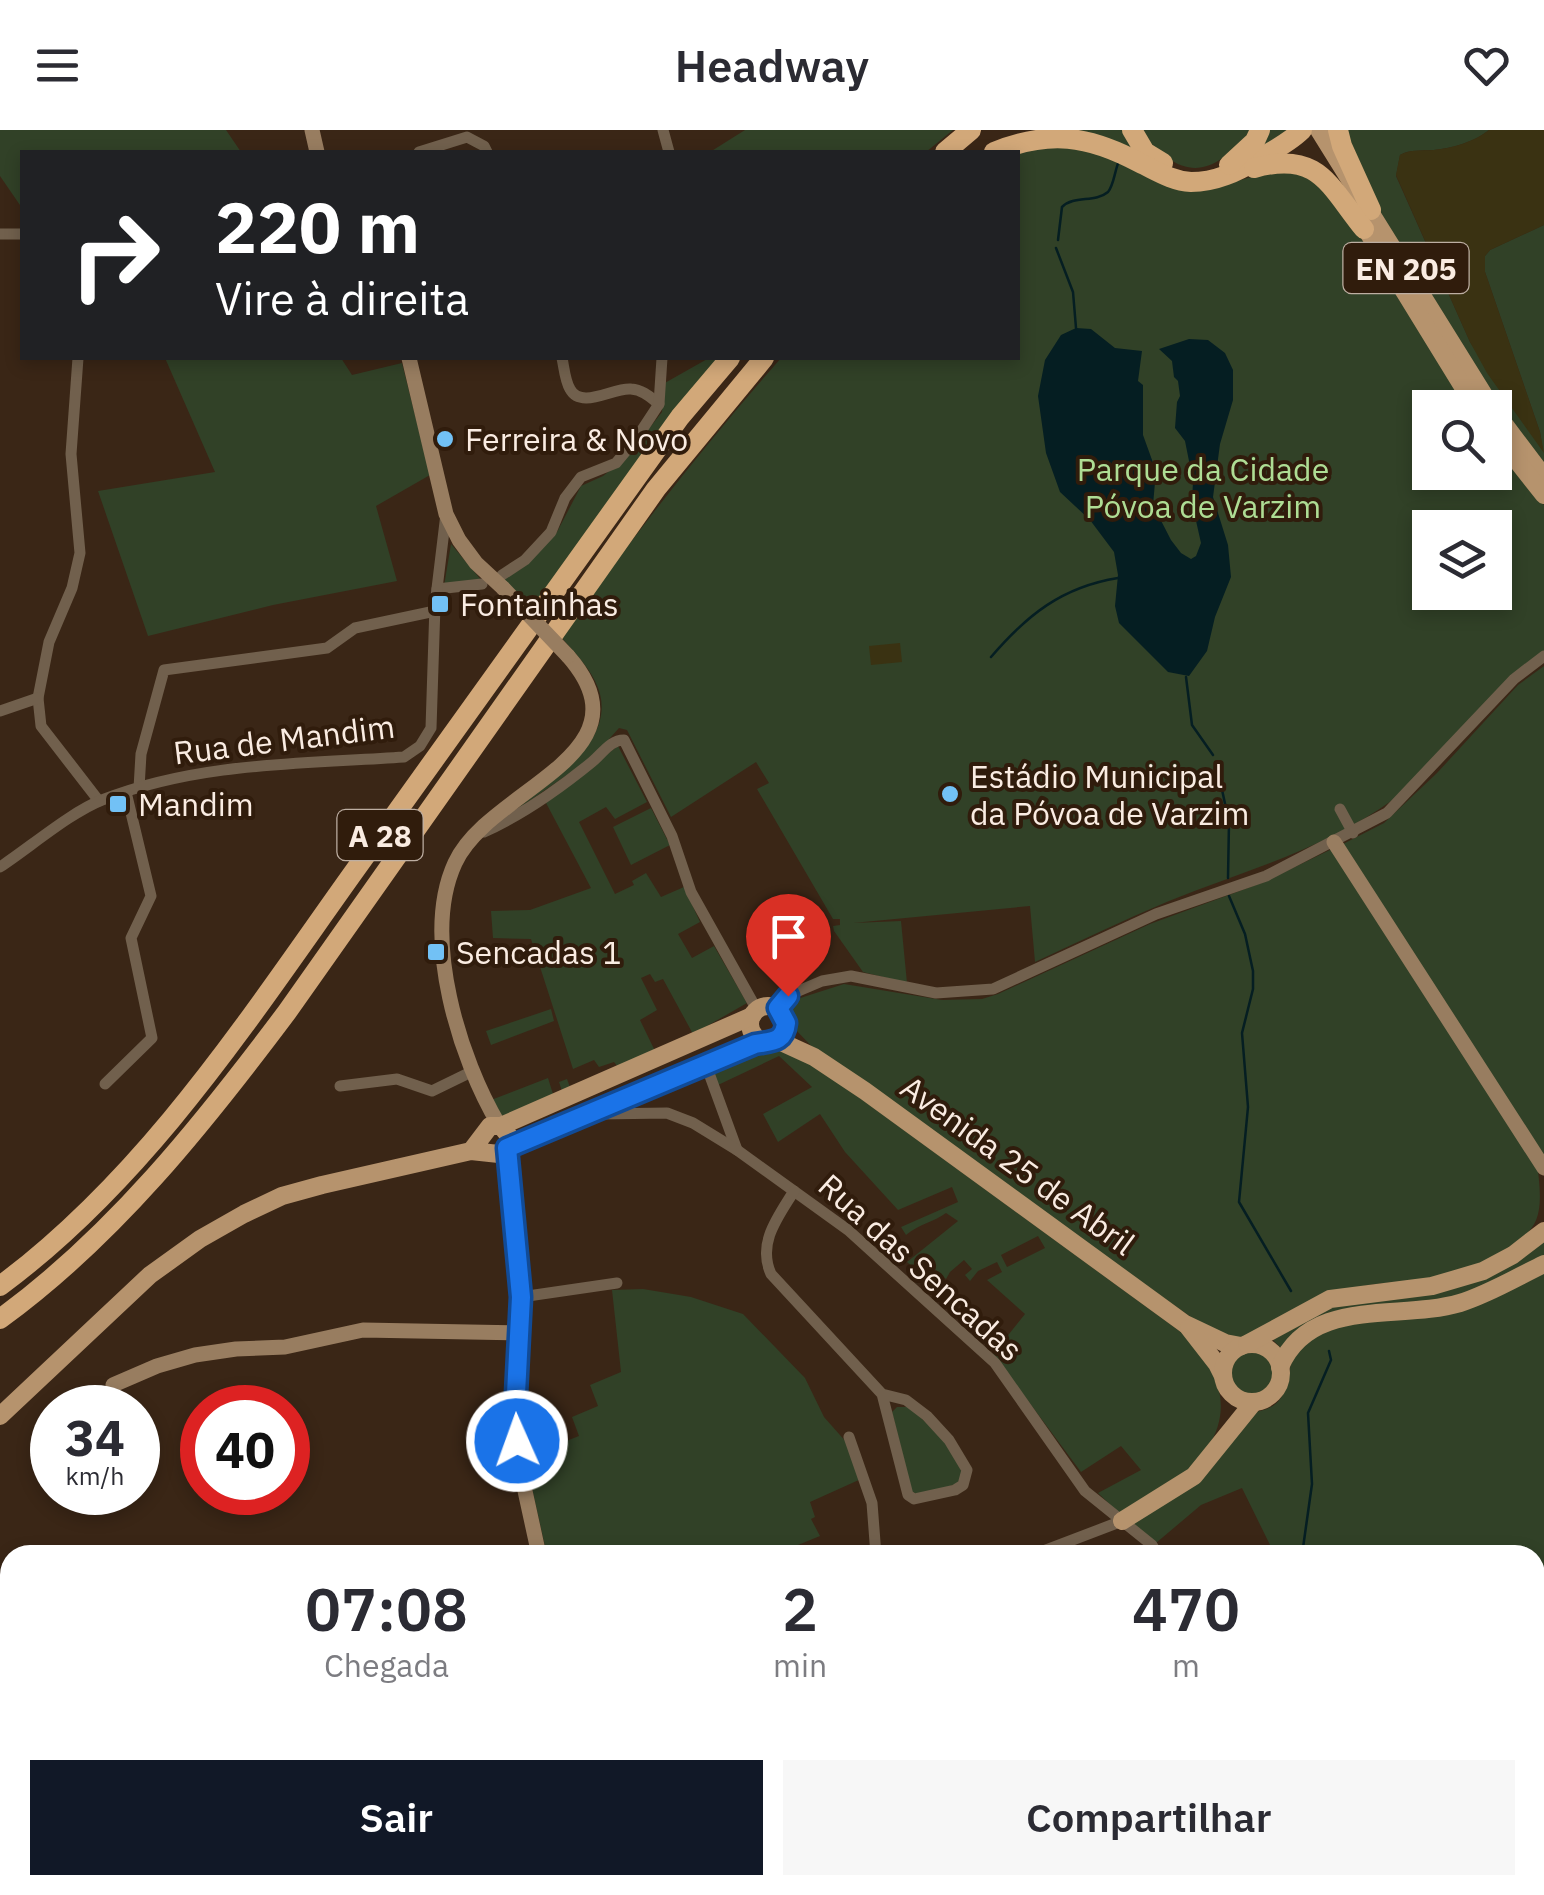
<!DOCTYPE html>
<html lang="pt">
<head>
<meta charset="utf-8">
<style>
	body { margin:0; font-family:"IBM Plex Sans",sans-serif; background:#f7f7f7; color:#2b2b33; height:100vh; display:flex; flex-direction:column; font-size:38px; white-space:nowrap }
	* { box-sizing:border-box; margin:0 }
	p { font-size:32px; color:#7c7c81 }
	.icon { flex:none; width:55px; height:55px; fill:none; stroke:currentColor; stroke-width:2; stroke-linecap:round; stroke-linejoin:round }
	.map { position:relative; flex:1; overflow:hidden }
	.panel { position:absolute; left:0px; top:1415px; width:1545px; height:350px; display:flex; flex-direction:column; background:#fff; border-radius:30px 30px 0 0; box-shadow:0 5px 15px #0003 }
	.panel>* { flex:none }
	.top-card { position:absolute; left:20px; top:20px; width:1000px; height:210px; border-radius:0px; box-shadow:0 5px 15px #0003; background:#202124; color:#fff; overflow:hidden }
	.fabs { position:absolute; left:1412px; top:260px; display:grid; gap:20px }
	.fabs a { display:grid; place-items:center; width:100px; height:100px; border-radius:0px; background:#fff; box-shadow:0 5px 15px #0003; font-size:50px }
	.speed { position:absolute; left:30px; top:1255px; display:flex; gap:20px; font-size:50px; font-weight:700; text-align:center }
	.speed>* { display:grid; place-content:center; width:130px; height:130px; border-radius:50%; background:#fff; box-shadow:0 5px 15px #0003; line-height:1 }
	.speed small { font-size:25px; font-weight:400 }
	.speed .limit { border:15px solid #d22; background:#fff; color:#111 }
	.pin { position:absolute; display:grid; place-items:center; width:85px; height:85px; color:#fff; margin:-102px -42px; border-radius:50% 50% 50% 0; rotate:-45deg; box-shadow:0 0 10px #0007 }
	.pin .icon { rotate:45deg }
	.me { position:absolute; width:110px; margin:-55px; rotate:358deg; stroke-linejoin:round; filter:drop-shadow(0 0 8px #0008) }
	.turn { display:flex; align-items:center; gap:35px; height:210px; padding:0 30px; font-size:45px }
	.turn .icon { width:130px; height:130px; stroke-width:2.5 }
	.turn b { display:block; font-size:70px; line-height:85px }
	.eta { display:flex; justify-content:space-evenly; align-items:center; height:170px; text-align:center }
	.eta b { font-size:60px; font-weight:600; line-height:70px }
	.cta { display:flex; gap:20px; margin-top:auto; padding:20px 30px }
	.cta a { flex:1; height:115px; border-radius:0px; background:#111827; color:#fff; font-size:40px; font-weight:600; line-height:115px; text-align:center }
	.cta a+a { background:#f7f7f7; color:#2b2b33 }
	header { display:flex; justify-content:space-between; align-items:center; height:130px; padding:0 30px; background:#fff; font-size:45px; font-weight:600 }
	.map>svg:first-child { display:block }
</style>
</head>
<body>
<header><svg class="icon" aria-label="menu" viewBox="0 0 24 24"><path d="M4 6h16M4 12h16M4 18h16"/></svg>Headway<svg class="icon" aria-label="heart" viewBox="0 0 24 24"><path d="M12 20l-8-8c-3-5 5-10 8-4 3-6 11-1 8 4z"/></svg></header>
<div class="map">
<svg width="1544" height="1765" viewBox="0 0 1544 1765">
	<rect width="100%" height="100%" fill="#3a2616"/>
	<g fill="#314127" fill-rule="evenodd">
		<polygon points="0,0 226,0 241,22 22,22 22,78 0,46"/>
		<polygon points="745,0 953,0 926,22 710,22"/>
		<path d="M1072 0H1125C1155 57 1243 67 1266 0H1296C1286 14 1266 21 1251 29 1168 74 1148 19 1072 0Z"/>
		<path d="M1137 0H1253C1208 50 1183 51 1137 0Z"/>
		<path d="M1343 0H1489C1474 12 1453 18 1434 20 1421 21 1411 19 1400 25L1396 46 1470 212 1543 321 1540 302 1485 142V126L1490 120 1544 95V337L1522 309 1431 169 1377 77Z"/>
		<path d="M1085 16 1143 43 1237 51 1283 38 1328 55 1467 277 1430 278V342H1495V313L1544 375V521L1394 669C1324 720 1248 739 1169 771 1124 790 1080 811 1035 832L1030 776 853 793 901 791 907 853 863 842 834 801 833 796 840 795V789H833L757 659 769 653 756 632 671 687 627 600 619 598 593 627 509 685C546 654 625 609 595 551 587 535 573 521 561 507 630 410 703 317 781 228H1018V23L1024 19ZM1430 398H1495V462H1430Z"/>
		<polygon points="165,228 341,228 352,245 402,233 430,345 376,376 397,451 273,475 148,506 98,361 215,342"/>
		<polygon points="709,228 730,228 532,478 500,451 521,439 557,402 581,356 603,346 626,328 662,282 663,254"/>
		<polygon points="451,414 482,451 444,456"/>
		<polygon points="1544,536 1544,1029 1341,715 1384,693 1437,643 1518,555"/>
		<polygon points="618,616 647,672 615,689 606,677 579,692 615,764 634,755 632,751 646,743 661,767 684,757 700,792 678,804 692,828 714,816 747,873 693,904 663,849 655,852 650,844 641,848 657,880 640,890 655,921 618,937 614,932 599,937 594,930 573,939 531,809 493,808 491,781 530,780 591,758 545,671"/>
		<polygon points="651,678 670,715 631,735 613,697"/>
		<path d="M1334 718 1538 1041C1544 1091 1537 1102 1497 1124 1484 1131 1470 1142 1456 1146 1421 1154 1382 1149 1348 1160 1312 1171 1256 1216 1219 1207L817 922 794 898 791 874 794 870 844 854 942 870 982 869 998 864 1150 794 1264 752Z"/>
		<polygon points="551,879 554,891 491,915 486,901"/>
		<path d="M759 918 797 922 1196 1213C1220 1248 1232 1280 1207 1319 1201 1327 1196 1338 1188 1344 1168 1359 1143 1371 1121 1385L1098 1363 1141 1340 1121 1316 1081 1342 993 1224 1025 1184 987 1150 1002 1142 997 1132 978 1141 970 1151 965 1145 972 1139 964 1130 950 1142 946 1149 936 1140 916 1154 923 1146 907 1132 958 1091 946 1083C934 1092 919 1094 906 1105L901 1097 958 1072 952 1057 898 1080 845 1022 820 984 778 1012 763 984 812 957 779 926 718 955 711 937ZM1038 1106 1045 1118 1007 1137 1001 1125Z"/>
		<polygon points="548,948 553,964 562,961 559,952 567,949 570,957 504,986 500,985 491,970"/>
		<polygon points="1544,1111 1544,1127 1459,1168 1339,1183 1282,1219 1273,1210 1333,1174 1433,1161"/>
		<path d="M1544 1140V1623L1535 1632V1425H1271V1417L1242 1358 1201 1375 1156 1413 1129 1391 1202 1349 1250 1282C1290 1280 1285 1253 1293 1225L1324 1198 1439 1183Z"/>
		<polygon points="643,1159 691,1167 743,1184 805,1248 824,1287 847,1313 861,1349 810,1372 815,1387 811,1389 820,1406 798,1415 801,1425 547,1425 525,1327 579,1306 572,1287 598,1276 590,1255 621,1242 612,1160"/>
		<circle cx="1252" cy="1243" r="21"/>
		<path d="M897 1277H909C922 1288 966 1328 961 1346 959 1355 950 1356 943 1358 931 1361 923 1366 912 1362L892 1282Z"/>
		<polygon points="1544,1648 1544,1704 1535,1694 1535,1661"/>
		<polygon points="896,1755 990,1755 975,1765 898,1765"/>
		<polygon points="1167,1755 1335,1755 1336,1765 1176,1765"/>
		<polygon points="1444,1755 1505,1755 1488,1765 1448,1765"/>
	</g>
	<g fill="#3a3212">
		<path d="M1489 0H1544V95L1490 120 1485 126V142L1540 302 1544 323 1487 243 1470 212 1396 45 1400 25C1411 19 1422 21 1434 20 1453 18 1474 12 1489 0Z"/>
		<polygon points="900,513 902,532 871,535 869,516"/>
	</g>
	<polygon fill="#051e22" points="1076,198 1091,199 1115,218 1142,221 1138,251 1143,255 1143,305 1156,341 1153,375 1171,410 1181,423 1191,429 1196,426 1201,413 1192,373 1193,351 1185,311 1175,298 1177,272 1180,266 1178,251 1174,247 1172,231 1159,219 1189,209 1208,210 1225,223 1233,240 1233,270 1220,314 1213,367 1228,415 1231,447 1215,487 1207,521 1189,546 1168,542 1119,493 1115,476 1118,445 1114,422 1090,390 1060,362 1046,323 1038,266 1045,230 1061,205"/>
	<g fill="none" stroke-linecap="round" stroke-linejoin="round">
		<g stroke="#051e22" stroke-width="2.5">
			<path d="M1058 110 1062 77C1074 65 1095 73 1108 62 1114 55 1115 39 1119 31"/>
			<polyline points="1056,118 1073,162 1076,198"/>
			<path d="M991 527C1027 485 1062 457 1118 448"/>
			<polyline points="1186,547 1192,595 1213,625"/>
			<polyline points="1216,632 1229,692 1228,748"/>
			<polyline points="1229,766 1245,804 1253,841 1253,859 1242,903 1248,977 1239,1072 1291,1161"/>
			<polyline points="1302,1425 1312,1354 1308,1283 1331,1230 1329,1221"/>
			<polyline points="1348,1755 1349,1765"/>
		</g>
		<g stroke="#71604d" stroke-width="11">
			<polyline points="663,0 669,22"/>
			<polyline points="419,22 467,7 484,16 487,22"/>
			<polyline points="0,104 22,104"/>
			<polyline points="78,228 71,324 80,423 72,458 49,512 38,568 41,596 99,671"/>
			<path d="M562 228C564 237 565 251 570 259 581 280 614 257 631 259 643 260 650 267 659 274"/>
			<polyline points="502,445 525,430 551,402 565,368 581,347 616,333 636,309 659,274 662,228"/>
			<polyline points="437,459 482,454"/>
			<polyline points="0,581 38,568"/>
			<polyline points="139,658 141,624 164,540 327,518 355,498 435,481"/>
			<polyline points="1340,679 1353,703"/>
			<path d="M484 702C524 684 559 659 592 632 603 623 610 610 624 610L672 706 691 762 757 880"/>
			<path d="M0 737C29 718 71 682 102 670 198 632 303 634 404 627L420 616 431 598 435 475 446 384"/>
			<polyline points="778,879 789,865 822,851 851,846 936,863 993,859 1156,784 1266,746 1387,683 1514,549 1544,526"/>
			<polyline points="706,935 737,1020"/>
			<polyline points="105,954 152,908 131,808 151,766 126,662"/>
			<polyline points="340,956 397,949 432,961 473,941"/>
			<polyline points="600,984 667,983 693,993 737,1020 848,1100 995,1233 1085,1361 1152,1415 1158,1425"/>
			<path d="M794 1061C778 1087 757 1113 771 1144L882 1264 906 1270 927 1286 949 1310 967 1340 963 1355 955 1360 914 1369 908 1365 882 1264"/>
			<polyline points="521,1167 617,1153"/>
			<polyline points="849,1307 872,1373 876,1425"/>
			<polyline points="1033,1425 1122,1391"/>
			<polyline points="1535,1743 1544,1754"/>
			<polyline points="659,1755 670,1765"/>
			<polyline points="890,1755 893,1765"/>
			<polyline points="262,1765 263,1765"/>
			<polyline points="1038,1765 1047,1755"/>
		</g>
		<g stroke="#987d60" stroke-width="15">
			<polyline points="312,0 317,22"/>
			<polyline points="409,228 446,384 459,410 476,433 503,458"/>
			<polyline points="1334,712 1544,1038"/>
			<path d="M499 995C460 930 421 807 455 733 489 658 655 625 568 526"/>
			<polyline points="506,1019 521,1167 515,1283 520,1338 539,1425"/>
			<polyline points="113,1255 157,1236 195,1225 236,1219 285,1217 363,1200 518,1203"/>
			<polyline points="637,1755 638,1765"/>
		</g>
		<g stroke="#b6936d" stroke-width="18">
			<polyline points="1319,0 1492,278"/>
			<polyline points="1358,86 1476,278"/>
			<polyline points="1495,282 1544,347"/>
			<polyline points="1495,303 1544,365"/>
			<circle cx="768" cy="894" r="18"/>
			<polyline points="777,910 814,927 865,961 1185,1194 1225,1213 1241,1216"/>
			<polyline points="501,996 752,886"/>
			<polyline points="507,1018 764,912"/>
			<polyline points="1189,1198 1217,1234 1223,1246"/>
			<circle cx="1252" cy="1243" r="29"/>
			<polyline points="1247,1214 1330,1169 1432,1156 1483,1141 1513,1125 1544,1101"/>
			<path d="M1280 1237C1310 1166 1399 1191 1460 1173 1489 1164 1517 1147 1544 1134"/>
			<polyline points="0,1286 150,1145 200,1109 244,1084 282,1066 322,1055 471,1021 499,1024 507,1018 509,1006 501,996 490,996 471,1021"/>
			<polyline points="1122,1391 1194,1346 1253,1273"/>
		</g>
		<g stroke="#d2a879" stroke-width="20">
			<polyline points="1132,0 1145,22 1163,33"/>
			<polyline points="1338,0 1342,16 1371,80"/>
			<polyline points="945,22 971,0"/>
			<path d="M994 22C1049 0 1088 5 1140 33 1157 41 1172 51 1191 52 1216 52 1236 42 1257 30 1272 21 1289 13 1302 0"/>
			<polyline points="1229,35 1255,11 1260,0"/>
			<path d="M1254 38C1319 20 1329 56 1364 99"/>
			<path d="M0 1156C147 1047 248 890 353 743 462 591 571 439 680 287L730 228"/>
			<path d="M0 1189C114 1106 203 994 287 882L656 359 764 228"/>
		</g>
		<polyline stroke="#987d60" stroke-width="15" points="503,458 568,526"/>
	</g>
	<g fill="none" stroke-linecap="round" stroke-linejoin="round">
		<defs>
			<path id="route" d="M517 1311 515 1283 521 1167 507 1018 755 914C771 911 784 913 786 893L778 878 788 866"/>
		</defs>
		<use href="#route" stroke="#114b97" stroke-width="25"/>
		<use href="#route" stroke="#1a73e8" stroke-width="18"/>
	</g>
	<g fill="#72c1f5" stroke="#301c0c" stroke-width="4">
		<circle cx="445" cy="309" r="10"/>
		<rect x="430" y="464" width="20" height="20" rx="5"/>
		<circle cx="950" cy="664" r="10"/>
		<rect x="108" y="664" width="20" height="20" rx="5"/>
		<rect x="426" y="812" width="20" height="20" rx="5"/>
	</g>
	<g text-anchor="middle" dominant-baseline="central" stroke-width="8" stroke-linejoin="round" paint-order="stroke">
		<g fill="#301c0c" stroke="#bdaea2" stroke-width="2.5">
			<rect x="1343.5" y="113" width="125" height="50" rx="8"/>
			<rect x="337.5" y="680" width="85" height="50" rx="8"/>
		</g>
		<g font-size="30" font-weight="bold" fill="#faece2">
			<text x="1406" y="138">EN 205</text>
			<text x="380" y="705">A 28</text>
		</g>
		<g font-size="32" fill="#faece2" stroke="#301c0c" text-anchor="start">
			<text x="465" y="309">Ferreira &amp; Novo</text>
			<text x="460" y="474">Fontainhas</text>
			<text x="970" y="646">Estádio Municipal<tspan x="970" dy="37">da Póvoa de Varzim</tspan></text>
			<text x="138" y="674">Mandim</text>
			<text x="456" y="822">Sencadas 1</text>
		</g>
		<g font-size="32" fill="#aedd94" stroke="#301c0c">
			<text x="1203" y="339">Parque da Cidade<tspan x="1203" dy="37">Póvoa de Varzim</tspan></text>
		</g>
		<g font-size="32" fill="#faece2" stroke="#301c0c">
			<text transform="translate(284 609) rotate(-7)">Rua de Mandim</text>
			<text transform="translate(1018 1035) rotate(36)">Avenida 25 de Abril</text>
			<text transform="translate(921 1137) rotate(42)">Rua das Sencadas</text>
		</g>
	</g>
</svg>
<div class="fabs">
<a><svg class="icon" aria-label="search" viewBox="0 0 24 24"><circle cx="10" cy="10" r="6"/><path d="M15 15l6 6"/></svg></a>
<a><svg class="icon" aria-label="layers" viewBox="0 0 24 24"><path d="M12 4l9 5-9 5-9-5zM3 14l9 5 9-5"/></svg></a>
</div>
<div class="speed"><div>34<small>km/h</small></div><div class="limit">40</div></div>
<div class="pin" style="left:788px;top:866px;background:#d93025"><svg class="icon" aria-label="arrive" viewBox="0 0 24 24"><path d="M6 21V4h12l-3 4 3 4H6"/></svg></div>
<svg class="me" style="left:517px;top:1311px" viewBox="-20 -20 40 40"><circle r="17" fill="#1a73e8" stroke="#fff" stroke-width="3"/><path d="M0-11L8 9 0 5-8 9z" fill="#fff"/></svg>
<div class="top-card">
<div class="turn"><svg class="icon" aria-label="right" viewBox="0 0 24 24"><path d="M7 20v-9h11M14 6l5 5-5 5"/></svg><div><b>220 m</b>Vire à direita</div></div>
</div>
<section class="panel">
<div class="eta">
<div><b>07:08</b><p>Chegada</p></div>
<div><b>2</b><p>min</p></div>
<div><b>470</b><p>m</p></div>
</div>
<div class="cta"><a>Sair</a><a>Compartilhar</a></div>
</section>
</div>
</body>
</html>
